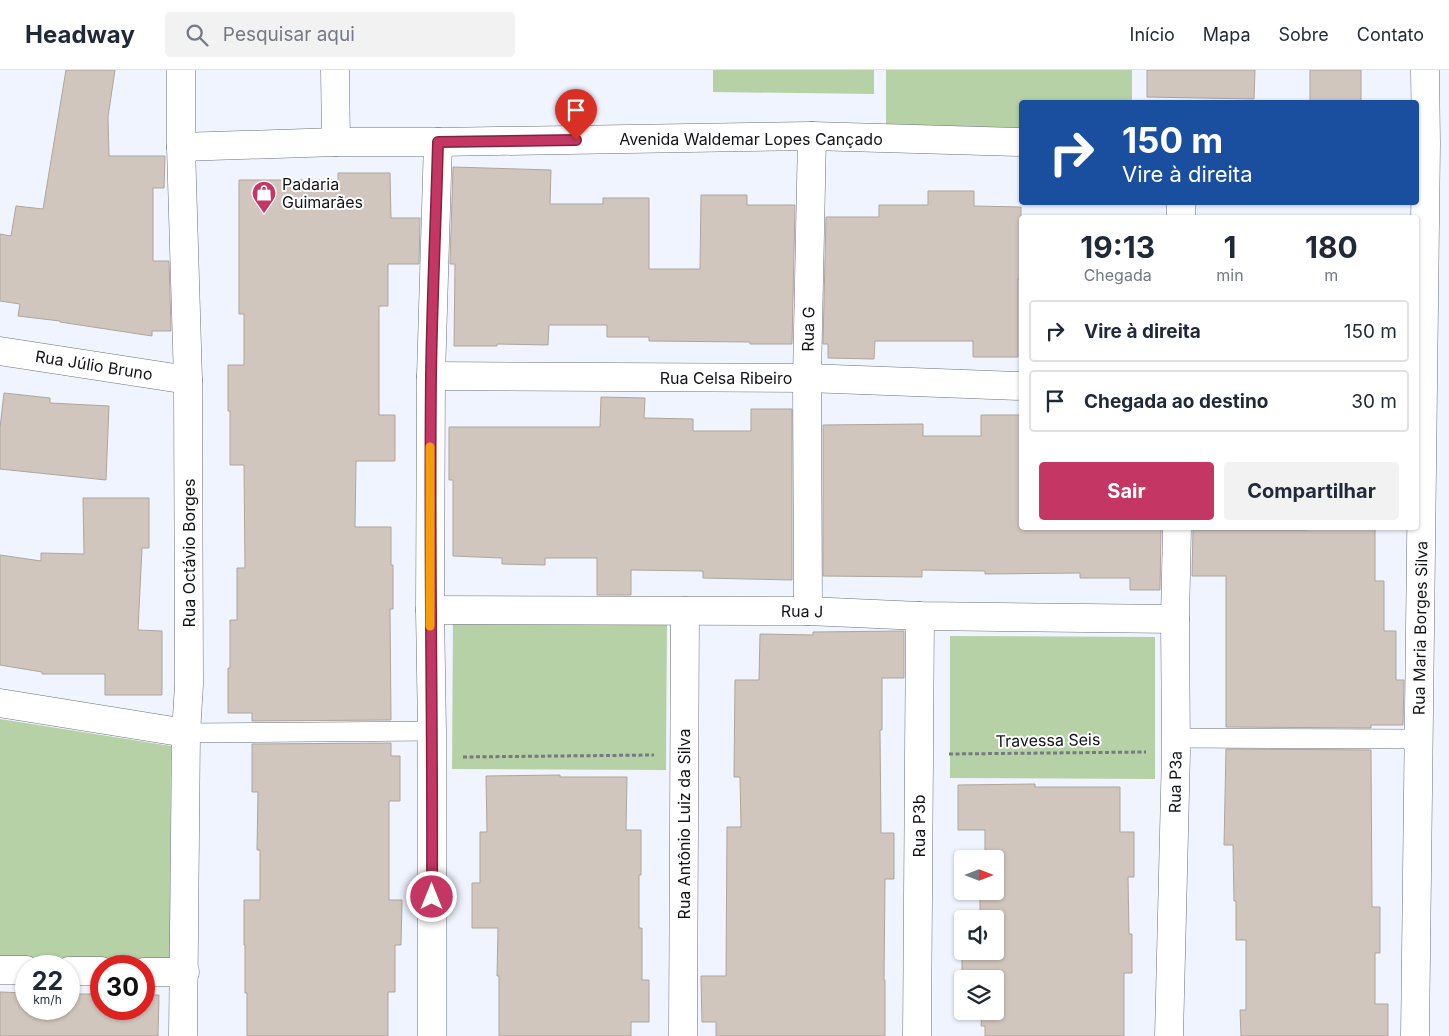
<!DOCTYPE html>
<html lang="pt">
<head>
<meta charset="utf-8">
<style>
	body { margin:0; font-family:Inter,sans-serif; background:#f2f2f3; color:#1f2937; height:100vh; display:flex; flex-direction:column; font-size:19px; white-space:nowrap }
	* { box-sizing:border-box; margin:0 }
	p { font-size:16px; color:#747a83 }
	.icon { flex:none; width:28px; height:28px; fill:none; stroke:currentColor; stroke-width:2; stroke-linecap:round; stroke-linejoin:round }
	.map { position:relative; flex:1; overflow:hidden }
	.sheet { position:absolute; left:1019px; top:145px; width:400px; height:315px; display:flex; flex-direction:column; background:#fff; border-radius:5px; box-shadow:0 1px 4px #0004 }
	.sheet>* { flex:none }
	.guide { position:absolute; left:1019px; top:30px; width:400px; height:105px; border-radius:5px; box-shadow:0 1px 4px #0004; background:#1a4fa0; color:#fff; overflow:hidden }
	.needle { width:32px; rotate:90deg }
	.tools { position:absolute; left:954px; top:780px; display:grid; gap:10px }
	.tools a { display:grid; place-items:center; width:50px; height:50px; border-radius:5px; background:#fff; box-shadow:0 1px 4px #0004; font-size:25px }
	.speed { position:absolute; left:15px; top:885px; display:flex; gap:10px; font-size:25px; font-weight:700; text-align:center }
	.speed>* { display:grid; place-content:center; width:65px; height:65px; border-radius:50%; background:#fff; box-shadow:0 1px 4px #0004; line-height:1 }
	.speed small { font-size:12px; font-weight:400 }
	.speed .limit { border:8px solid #d22; background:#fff; color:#111 }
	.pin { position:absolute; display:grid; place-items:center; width:42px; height:42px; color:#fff; margin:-51px -21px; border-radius:50% 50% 50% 0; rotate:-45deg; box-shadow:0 0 5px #0007 }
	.pin .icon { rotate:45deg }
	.me { position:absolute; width:55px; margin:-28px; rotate:0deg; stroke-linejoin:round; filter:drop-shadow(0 0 4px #0008) }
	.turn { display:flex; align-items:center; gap:18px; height:105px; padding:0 20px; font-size:22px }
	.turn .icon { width:65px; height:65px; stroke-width:2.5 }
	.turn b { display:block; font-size:35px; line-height:42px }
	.eta { display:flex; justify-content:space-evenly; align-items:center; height:85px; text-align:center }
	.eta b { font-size:30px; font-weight:700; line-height:35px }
	.action { display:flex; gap:10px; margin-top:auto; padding:10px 20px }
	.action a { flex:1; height:58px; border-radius:5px; background:#c43664; color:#fff; font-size:20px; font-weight:700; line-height:58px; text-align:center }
	.action a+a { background:#f2f2f3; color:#1f2937 }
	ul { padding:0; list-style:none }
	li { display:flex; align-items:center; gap:15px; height:62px; margin:0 10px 8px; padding:0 10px; border:2px solid #e0e1e3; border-radius:5px }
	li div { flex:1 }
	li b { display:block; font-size:19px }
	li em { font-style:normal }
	header { display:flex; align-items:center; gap:30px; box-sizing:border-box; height:70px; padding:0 25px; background:#fff; border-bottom:1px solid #e0e1e3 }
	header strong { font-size:24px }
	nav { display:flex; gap:28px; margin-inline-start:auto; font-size:18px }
	.search { width:350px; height:45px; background:#f2f2f3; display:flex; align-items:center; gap:12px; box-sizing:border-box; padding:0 18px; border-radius:5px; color:#747a83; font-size:19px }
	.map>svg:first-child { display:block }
</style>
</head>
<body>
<header>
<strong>Headway</strong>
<div class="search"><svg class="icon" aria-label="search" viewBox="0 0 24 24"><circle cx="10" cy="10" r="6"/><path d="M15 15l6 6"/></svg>Pesquisar aqui</div>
<nav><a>Início</a><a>Mapa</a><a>Sobre</a><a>Contato</a></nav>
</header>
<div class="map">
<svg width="1449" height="966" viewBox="0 0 1449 966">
	<rect width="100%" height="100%" fill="#eff4ff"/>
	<g fill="#b6d1a5">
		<polygon points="713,0 874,0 874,24 713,22"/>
		<polygon points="886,0 1132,0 1132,32 1021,32 1021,60 886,58"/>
		<polygon points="453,548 667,549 666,700 452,699"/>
		<polygon points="950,566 1155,567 1155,709 950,708"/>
		<polygon points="0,649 171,676 170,889 0,887"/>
	</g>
	<g fill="#d0c6be" stroke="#aea59d">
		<polygon points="66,0 115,0 108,47 109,86 165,86 164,118 153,118 153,191 169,191 171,261 152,261 152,266 60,252 60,251 18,246 20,234 0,231 0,164 11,166 16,136 43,139"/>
		<polygon points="1147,0 1255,0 1254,29 1147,27"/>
		<rect x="1310" y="0" width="51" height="32"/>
		<polygon points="453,97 551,100 550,134 603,134 603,128 649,128 649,199 700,199 701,125 747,125 747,135 795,135 792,274 750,274 750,272 649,271 649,267 607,267 607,255 549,255 548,275 497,274 497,276 454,276 455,194 450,194"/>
		<polygon points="338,103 390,103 391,148 420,148 419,194 388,194 388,236 379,236 379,345 395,345 395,391 356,391 355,457 391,457 391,495 393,495 393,539 390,539 391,650 252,651 252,643 228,643 228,598 230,598 230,550 237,550 237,498 245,498 244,395 230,395 230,341 228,341 228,295 244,295 244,244 239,244 239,110 338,110"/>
		<polygon points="928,121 974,121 974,136 1021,137 1021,209 1018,209 1018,287 973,287 973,271 875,271 874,289 828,288 828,274 823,274 826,147 879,147 879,135 928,135"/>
		<polygon points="4,323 50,328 50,333 109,336 106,410 0,399 0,358"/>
		<polygon points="601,327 645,328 644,348 693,349 693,361 751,361 751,339 792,339 792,510 703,508 703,501 631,500 631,525 597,525 597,488 545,488 545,495 502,494 502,488 453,486 453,410 449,410 449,357 600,357"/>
		<polygon points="981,345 1021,345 1020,458 1161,458 1160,520 1130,520 1130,508 1080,508 1080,503 985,504 985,501 922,500 922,507 823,506 823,355 923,354 923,366 981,366"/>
		<polygon points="83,428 149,428 149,478 142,478 138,560 162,561 162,625 105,625 105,604 42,604 42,602 0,595 0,485 41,491 41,483 84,484"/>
		<polygon points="1307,458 1375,458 1375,511 1384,511 1384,561 1396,561 1396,610 1404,610 1403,655 1371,655 1371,658 1226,657 1226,506 1192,506 1193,460 1307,460"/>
		<polygon points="904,561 904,608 882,608 882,660 880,660 881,763 894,763 894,809 885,809 884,910 885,910 885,966 716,966 716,952 702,952 701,906 726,906 727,757 741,757 740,707 734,707 735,610 759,610 760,564 813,565 813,562"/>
		<polygon points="391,673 391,686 400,686 400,731 389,731 389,830 402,830 401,875 395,875 395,922 388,922 388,966 247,966 247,923 245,923 245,875 244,875 244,830 260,830 260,780 257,780 258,722 252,722 252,674"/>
		<polygon points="1226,679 1371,680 1372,837 1380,837 1380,883 1375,883 1375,934 1388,934 1388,966 1241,966 1240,940 1246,940 1246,870 1236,870 1236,831 1234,831 1233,775 1224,775"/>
		<polygon points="560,705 560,707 627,707 626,760 641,760 641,805 639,805 639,858 642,858 642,910 649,910 649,952 631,952 631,966 499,966 499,906 497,906 498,858 472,858 472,813 480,813 480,762 487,762 486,706"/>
		<polygon points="1035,714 1035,717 1120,717 1120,762 1134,762 1134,807 1128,807 1129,864 1132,864 1132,903 1124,903 1124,966 985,966 985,956 981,956 982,941 995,941 995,909 962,909 962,910 962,865 962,881 995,881 995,849 980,849 980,821 995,821 995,789 985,789 985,760 958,760 958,715"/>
		<polygon points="0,922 26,923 26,939 69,939 69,924 101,924 101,939 144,939 144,925 159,925 158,966 0,966"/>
	</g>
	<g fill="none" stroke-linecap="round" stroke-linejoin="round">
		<defs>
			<g id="service">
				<polyline points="186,663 432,661"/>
				<polyline points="1176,668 1418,669"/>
			</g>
			<g id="minor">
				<polyline points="181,0 181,77 188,310 189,615 186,663 183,966"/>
				<polyline points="335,0 336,72"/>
				<polyline points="181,77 336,72 438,72 812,66 1021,72"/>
				<polyline points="1181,132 1181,148"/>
				<polyline points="0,281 188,310"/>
				<polyline points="431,306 807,308 1021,316"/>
				<polyline points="430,540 808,541 920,546 1175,549"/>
				<polyline points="808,541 807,308 812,66"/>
				<polyline points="0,633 186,663"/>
				<polyline points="0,900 26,900"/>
				<polyline points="69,901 101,901"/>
				<polyline points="144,902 185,902"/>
				<polyline points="432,966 432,661 430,540 431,306 438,72"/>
				<polyline points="683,966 685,541"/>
				<polyline points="917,966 920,546"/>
				<polyline points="1169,966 1176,682 1175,549 1177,458"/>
				<polyline points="1415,966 1426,73 1425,0"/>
			</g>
		</defs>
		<use href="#service" stroke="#6c7079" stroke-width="20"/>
		<use href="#minor" stroke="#6c7079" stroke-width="29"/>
		<g stroke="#777a81" stroke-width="3" stroke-dasharray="4 2.5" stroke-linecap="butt">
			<polyline points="949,684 1146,682"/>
			<polyline points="463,687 654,685"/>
		</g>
		<use href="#service" stroke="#fff" stroke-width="19"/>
		<use href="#minor" stroke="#fff" stroke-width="28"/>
	</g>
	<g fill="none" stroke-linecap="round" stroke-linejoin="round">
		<defs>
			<path id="route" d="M432 827C433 654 429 481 431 307 432 229 436 151 438 72L576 70"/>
		</defs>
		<use href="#route" stroke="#7f2341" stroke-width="12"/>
		<use href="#route" stroke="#c43664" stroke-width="9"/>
		<polyline stroke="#f59e0b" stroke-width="9" points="430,556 430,377"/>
	</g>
	<defs>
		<symbol id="shop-pin" viewBox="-11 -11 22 30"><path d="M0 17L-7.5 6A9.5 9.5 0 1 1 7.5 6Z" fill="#c43664" stroke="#fff"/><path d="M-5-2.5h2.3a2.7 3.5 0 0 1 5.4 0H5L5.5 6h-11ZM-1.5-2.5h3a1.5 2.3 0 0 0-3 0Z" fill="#fff"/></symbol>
	</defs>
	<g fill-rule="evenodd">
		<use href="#shop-pin" x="250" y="109" width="28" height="38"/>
	</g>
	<g text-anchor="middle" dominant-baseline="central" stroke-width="4" stroke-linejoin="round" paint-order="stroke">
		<g font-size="16" fill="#111316" stroke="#fff">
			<text x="751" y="69">Avenida Waldemar Lopes Cançado</text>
			<text transform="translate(808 259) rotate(-89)">Rua G</text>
			<text transform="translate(94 295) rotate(9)">Rua Júlio Bruno</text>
			<text x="726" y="308">Rua Celsa Ribeiro</text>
			<text transform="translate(189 483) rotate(-90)">Rua Octávio Borges</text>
			<text transform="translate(802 541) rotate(1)">Rua J</text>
			<text transform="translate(1420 558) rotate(-89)">Rua Maria Borges Silva</text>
			<text transform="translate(1048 670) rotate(-1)">Travessa Seis</text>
			<text transform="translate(1175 712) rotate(-89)">Rua P3a</text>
			<text transform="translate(684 754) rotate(-90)">Rua Antônio Luiz da Silva</text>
			<text transform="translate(919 756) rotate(-90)">Rua P3b</text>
		</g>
		<g font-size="16" fill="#111316" stroke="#fff" text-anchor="start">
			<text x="282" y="114">Padaria<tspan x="282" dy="18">Guimarães</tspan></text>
		</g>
	</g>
</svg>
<div class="tools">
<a><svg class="needle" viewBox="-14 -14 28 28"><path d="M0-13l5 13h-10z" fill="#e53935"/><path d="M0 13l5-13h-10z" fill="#747a83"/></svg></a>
<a><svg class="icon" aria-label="sound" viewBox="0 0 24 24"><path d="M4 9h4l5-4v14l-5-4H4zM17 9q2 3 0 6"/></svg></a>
<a><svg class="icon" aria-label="layers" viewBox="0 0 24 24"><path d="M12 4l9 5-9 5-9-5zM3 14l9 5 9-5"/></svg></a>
</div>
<div class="speed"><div>22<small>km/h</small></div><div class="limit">30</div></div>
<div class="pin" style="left:576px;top:70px;background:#d93025"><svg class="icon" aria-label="arrive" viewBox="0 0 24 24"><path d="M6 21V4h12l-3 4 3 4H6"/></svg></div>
<svg class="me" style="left:432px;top:827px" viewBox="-20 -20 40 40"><circle r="17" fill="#c43664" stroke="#fff" stroke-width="3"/><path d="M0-11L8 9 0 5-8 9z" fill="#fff"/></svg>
<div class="guide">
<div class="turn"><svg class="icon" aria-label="right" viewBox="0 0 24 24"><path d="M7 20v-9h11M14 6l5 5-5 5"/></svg><div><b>150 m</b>Vire à direita</div></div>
</div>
<section class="sheet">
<div class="eta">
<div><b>19:13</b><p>Chegada</p></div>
<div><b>1</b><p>min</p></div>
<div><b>180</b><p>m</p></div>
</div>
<ul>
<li><svg class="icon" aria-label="right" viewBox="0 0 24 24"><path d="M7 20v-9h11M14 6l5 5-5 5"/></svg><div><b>Vire à direita</b></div><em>150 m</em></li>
<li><svg class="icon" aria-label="arrive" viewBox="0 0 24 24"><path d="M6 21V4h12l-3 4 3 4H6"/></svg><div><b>Chegada ao destino</b></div><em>30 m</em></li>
</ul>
<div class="action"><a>Sair</a><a>Compartilhar</a></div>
</section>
</div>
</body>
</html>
